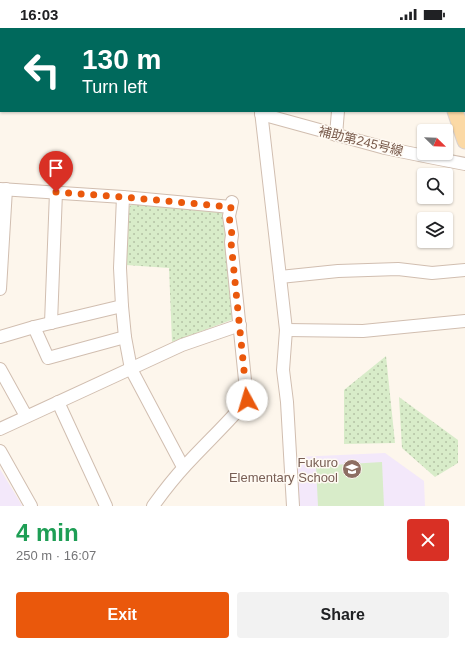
<!DOCTYPE html>
<html lang="en">
<head>
<meta charset="utf-8">
<style>
	body { margin:0; font-family:Helvetica,"Noto Sans JP",sans-serif; background:#f2f2f2; color:#202124; height:100vh; display:flex; flex-direction:column; font-size:15px; white-space:nowrap }
	* { box-sizing:border-box; margin:0 }
	p { font-size:13px; color:#757577 }
	.icon { flex:none; width:22px; height:22px; fill:none; stroke:currentColor; stroke-width:2; stroke-linecap:round; stroke-linejoin:round }
	.map { position:relative; height:478px; overflow:hidden }
	.details { display:flex; flex-direction:column; background:#fff; flex:1 }
	.details>* { flex:none }
	.banner { position:absolute; left:0px; top:0px; width:465px; height:84px; box-shadow:0 1px 3px #0004; background:#00695c; color:#fff; overflow:hidden }
	.needle { width:26px; rotate:113deg }
	.tools { position:absolute; left:417px; top:96px; display:grid; gap:8px }
	.tools a { display:grid; place-items:center; width:36px; height:36px; border-radius:4px; background:#fff; box-shadow:0 1px 3px #0004; font-size:20px }
	.pin { position:absolute; display:grid; place-items:center; width:34px; height:34px; color:#fff; margin:-41px -17px; border-radius:50% 50% 50% 0; rotate:-45deg; box-shadow:0 0 4px #0007 }
	.pin .icon { rotate:45deg }
	.me { position:absolute; width:44px; margin:-22px; rotate:354deg; stroke-linejoin:round; filter:drop-shadow(0 0 3px #0008) }
	.turn { display:flex; align-items:center; gap:14px; height:84px; padding:0 16px; font-size:18px }
	.turn .icon { width:52px; height:52px; stroke-width:2.5 }
	.turn b { display:block; font-size:28px; line-height:34px }
	.round { display:grid; place-items:center; flex:none; width:42px; height:42px; border-radius:4px; background:#f2f2f2 }
	.overview { display:flex; align-items:center; justify-content:space-between; height:68px; padding:0 16px }
	h1 { font-size:24px; font-weight:600; line-height:30px; color:#1e9e55 }
	.primary-button { display:flex; gap:8px; margin-top:auto; padding:8px 16px }
	.primary-button a { flex:1; height:46px; border-radius:4px; background:#ea580c; color:#fff; font-size:16px; font-weight:600; line-height:46px; text-align:center }
	.primary-button a+a { background:#f2f2f2; color:#202124 }
	.status { display:flex; justify-content:space-between; align-items:center; height:28px; padding:0 20px; background:#fff; direction:ltr }
	.status svg { height:11px; fill:currentColor }
	.map>svg:first-child { display:block }
</style>
</head>
<body>
<div class="status"><b>16:03</b><svg viewBox="0 0 49 12"><path d="M0 12V9h3v3zM5 12V6h3v6zM10 12V3h3v9zM15 12V0h3v12zM26 1h20v11H26zM47 4h2v5h-2z"/></svg></div>
<div class="map">
<svg width="465" height="478" viewBox="0 0 465 478">
	<defs>
		<pattern id="park-dots" width="8" height="8" patternUnits="userSpaceOnUse"><rect width="8" height="8" fill="#d8ecc9"/><path d="M2 2h.1M6 6h.1" fill="none" stroke="#b4c2a5" stroke-width="1.8" stroke-linecap="round"/></pattern>
	</defs>
	<rect width="100%" height="100%" fill="#fdf6ec"/>
	<g fill="#f3e8fa">
		<polygon points="385,425 424,453 425,478 299,478 296,429"/>
		<polygon points="0,441 20,474 22,478 0,478"/>
	</g>
	<polygon fill="#d8ecc9" points="382,434 384,478 318,478 316,438"/>
	<g fill="url(#park-dots)">
		<polygon points="133,175 224,183 234,291 172,314 169,240 126,237 129,179"/>
		<polygon points="386,328 395,415 344,416 344,362"/>
		<polygon points="399,369 458,412 458,435 435,449 402,420"/>
	</g>
	<g fill="none" stroke-linecap="round" stroke-linejoin="round">
		<defs>
			<g id="minor">
				<polyline points="229,0 230,1"/>
				<polyline points="254,1 254,0"/>
				<polyline points="345,1 345,0"/>
				<polyline points="261,83 280,249 286,302 283,342 287,374 293,478"/>
				<polyline points="261,86 385,120 429,129 465,136"/>
				<polyline points="336,107 338,83"/>
				<polyline points="0,161 123,169 231,179"/>
				<polyline points="123,169 120,240 122,278 125,309 131,341 183,439"/>
				<polyline points="280,249 338,243 398,241 432,245 465,242"/>
				<polyline points="0,261 6,161"/>
				<polyline points="51,295 56,164"/>
				<polyline points="34,299 48,330 125,309"/>
				<polyline points="286,302 363,303 465,293"/>
				<polyline points="0,309 34,299 122,278"/>
				<polyline points="0,341 26,388"/>
				<polyline points="58,374 106,478"/>
				<polyline points="0,401 182,317 240,297"/>
				<polyline points="0,423 31,478"/>
				<path d="M153 478C163 464 174 450 186 437 206 415 228 395 247 372L231 214 232 207 229 188 232 174"/>
			</g>
			<g id="major">
				<polyline points="427,0 427,1"/>
				<polyline points="440,0 441,1"/>
				<polyline points="464,66 465,69"/>
				<polyline points="455,83 465,113"/>
			</g>
		</defs>
		<use href="#minor" stroke="#d1beb0" stroke-width="14"/>
		<use href="#major" stroke="#dad1cd" stroke-width="17"/>
		<use href="#minor" stroke="#fff" stroke-width="12"/>
		<use href="#major" stroke="#fbd9a5" stroke-width="15"/>
	</g>
	<g fill="none" stroke-linecap="round" stroke-linejoin="round">
		<polyline stroke="#ea580c" stroke-width="7" stroke-dasharray="0 12.6" points="56,164 123,169 231,179 229,188 232,207 231,214 247,372"/>
	</g>
	<defs>
		<symbol id="school-disc" viewBox="-11 -11 22 22"><circle r="9.5" fill="#8d6e63" stroke="#fffaf3"/><path d="M0-5L7-2L0 1L-7-2ZM-4 1L0 2.5L4 1V4Q0 6-4 4Z" fill="#fff"/></symbol>
	</defs>
	<g fill-rule="evenodd">
		<use href="#school-disc" x="341" y="430" width="22" height="22"/>
	</g>
	<g text-anchor="middle" dominant-baseline="central" stroke-width="3" stroke-linejoin="round" paint-order="stroke">
		<g font-size="13" fill="#7a5c4d" stroke="#fffaf3">
			<text transform="translate(361 113) rotate(14)">補助第245号線</text>
		</g>
		<g font-size="13" fill="#785e54" stroke="#fffaf3" text-anchor="end">
			<text x="338" y="434">Fukuro<tspan x="338" dy="15">Elementary School</tspan></text>
		</g>
	</g>
</svg>
<div class="tools">
<a><svg class="needle" viewBox="-14 -14 28 28"><path d="M0-13l5 13h-10z" fill="#e53935"/><path d="M0 13l5-13h-10z" fill="#757577"/></svg></a>
<a><svg class="icon" aria-label="search" viewBox="0 0 24 24"><circle cx="10" cy="10" r="6"/><path d="M15 15l6 6"/></svg></a>
<a><svg class="icon" aria-label="layers" viewBox="0 0 24 24"><path d="M12 4l9 5-9 5-9-5zM3 14l9 5 9-5"/></svg></a>
</div>
<div class="pin" style="left:56px;top:164px;background:#d93025"><svg class="icon" aria-label="arrive" viewBox="0 0 24 24"><path d="M6 21V4h12l-3 4 3 4H6"/></svg></div>
<svg class="me" style="left:247px;top:372px" viewBox="-20 -20 40 40"><circle r="19" fill="#fff"/><path d="M0-13L10 11 0 6-10 11z" fill="#ea580c"/></svg>
<div class="banner">
<div class="turn"><svg class="icon" aria-label="left" viewBox="0 0 24 24"><path d="M17 20v-9H6M10 6l-5 5 5 5"/></svg><div><b>130 m</b>Turn left</div></div>
</div>
</div>
<section class="details">
<div class="overview"><div><h1>4 min</h1><p>250 m · 16:07</p></div><a class="round" style="background:#d93025;color:#fff"><svg class="icon" aria-label="close" viewBox="0 0 24 24"><path d="M6 6l12 12M18 6L6 18"/></svg></a></div>
<div class="primary-button"><a>Exit</a><a>Share</a></div>
</section>
</body>
</html>
